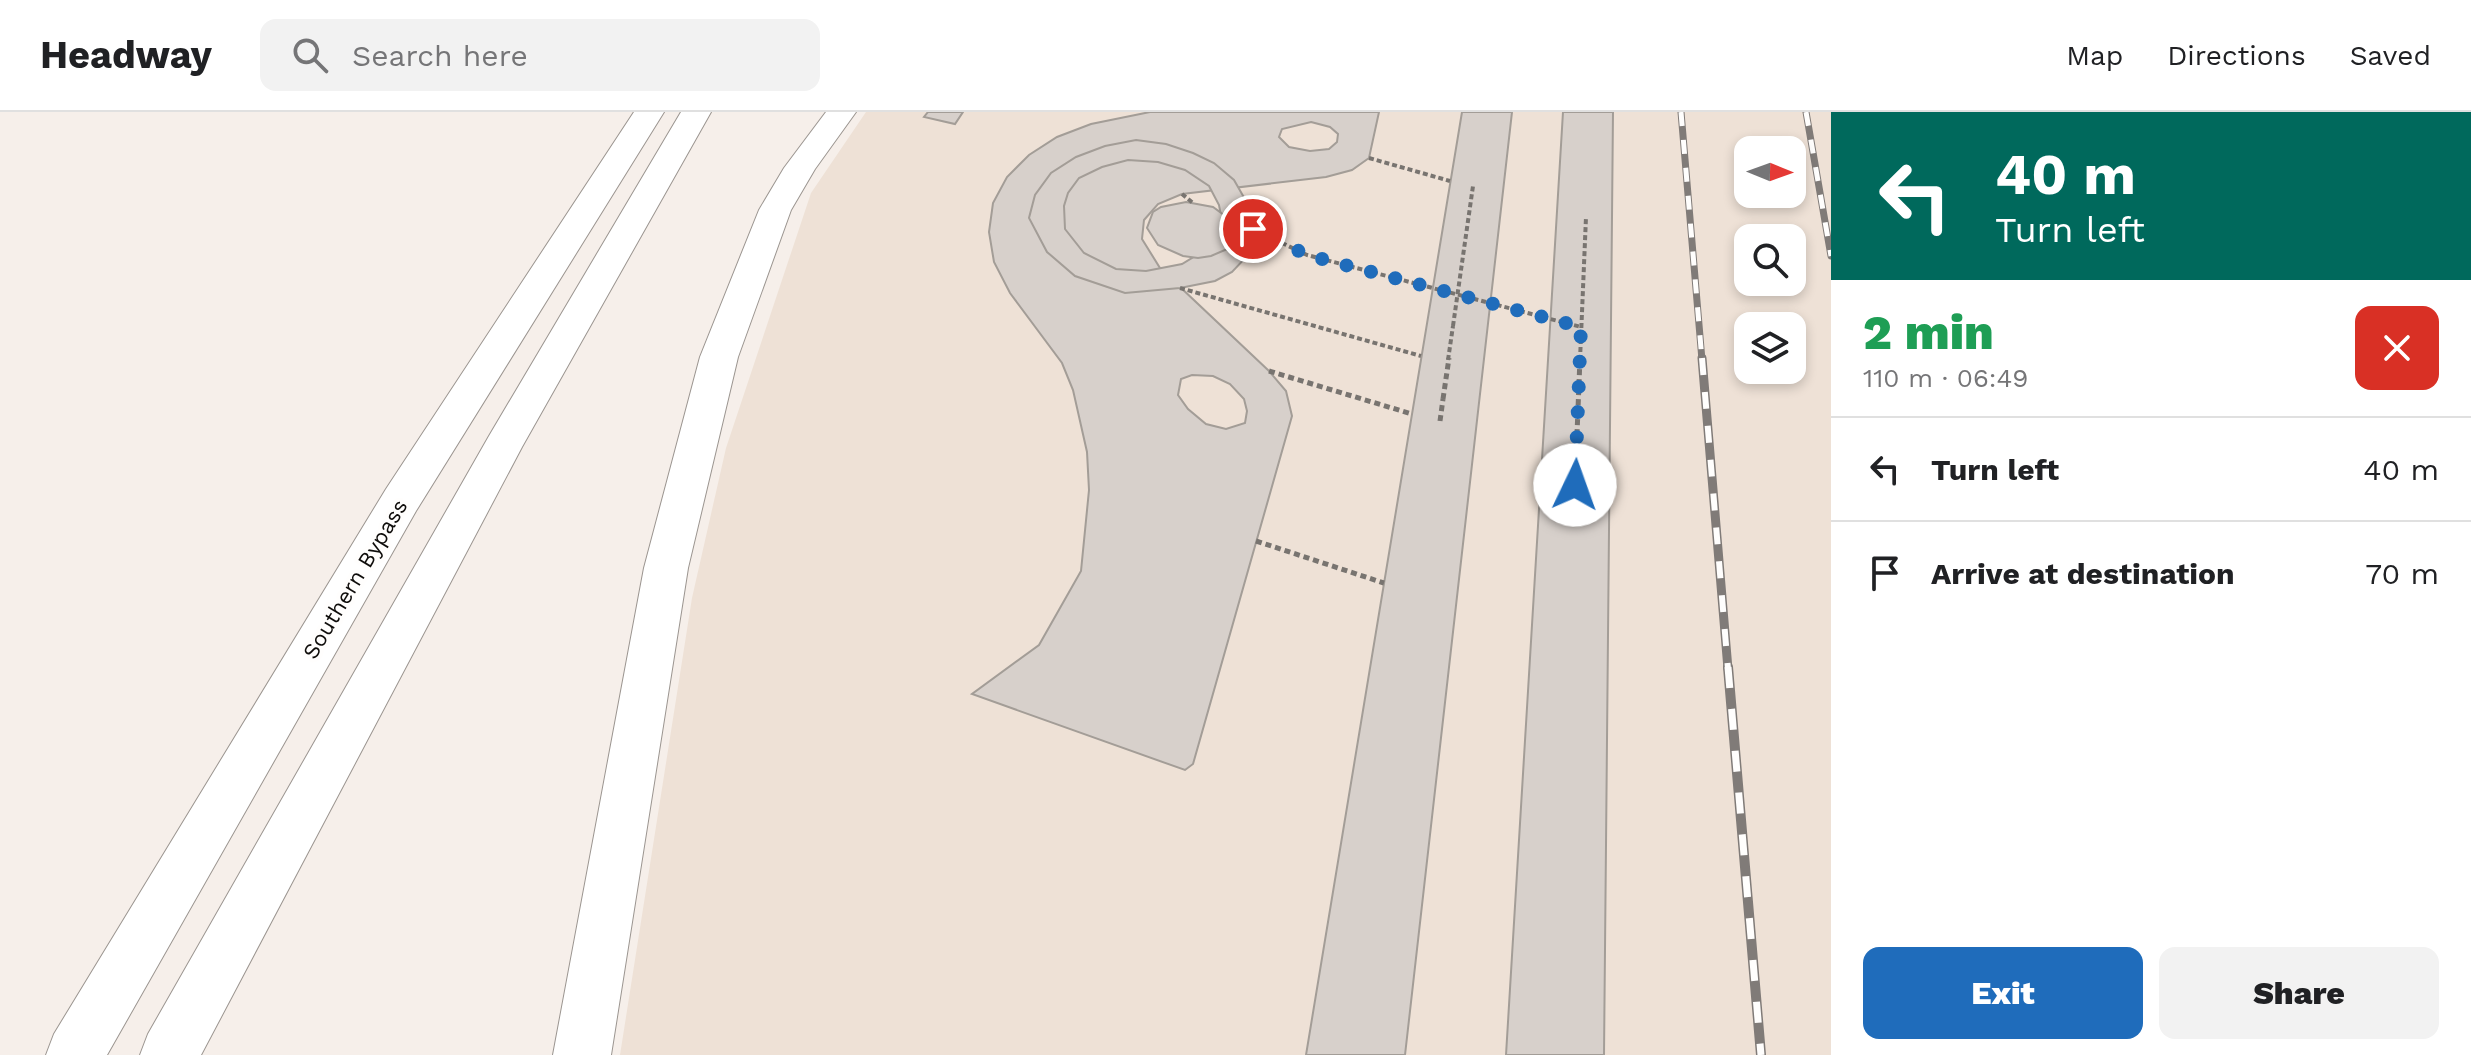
<!DOCTYPE html>
<html lang="en">
<head>
<meta charset="utf-8">
<style>
	body { margin:0; font-family:"Work Sans",sans-serif; background:#f2f2f2; color:#202124; height:100vh; display:flex; flex-direction:column; font-size:30px; white-space:nowrap }
	* { box-sizing:border-box; margin:0 }
	p { font-size:26px; color:#757577 }
	.icon { flex:none; width:44px; height:44px; fill:none; stroke:currentColor; stroke-width:2; stroke-linecap:round; stroke-linejoin:round }
	.map { position:relative; flex:1; overflow:hidden }
	.panel { display:flex; flex-direction:column; background:#fff; width:640px }
	.panel>* { flex:none }
	.guide { background:#00695c; color:#fff; overflow:hidden }
	.needle { width:52px; rotate:91deg }
	.tools { position:absolute; left:1734px; top:24px; display:grid; gap:16px }
	.tools a { display:grid; place-items:center; width:72px; height:72px; border-radius:16px; background:#fff; box-shadow:0 4px 12px #0003; font-size:40px }
	.pin { position:absolute; display:grid; place-items:center; width:68px; height:68px; color:#fff; margin:-34px; border:4px solid #fff; border-radius:50%; box-shadow:0 2px 8px #0007 }
	.me { position:absolute; width:88px; margin:-44px; rotate:3deg; stroke-linejoin:round; filter:drop-shadow(0 0 6px #0008) }
	.turn { display:flex; align-items:center; gap:28px; height:168px; padding:0 32px; font-size:36px }
	.turn .icon { width:104px; height:104px; stroke-width:2.5 }
	.turn b { display:block; font-size:56px; line-height:68px }
	.round { display:grid; place-items:center; flex:none; width:84px; height:84px; border-radius:16px; background:#f2f2f2 }
	.head { display:flex; align-items:center; justify-content:space-between; height:136px; padding:0 32px }
	h1 { font-size:48px; font-weight:800; line-height:60px; color:#1e9e55 }
	.action { display:flex; gap:16px; margin-top:auto; padding:16px 32px }
	.action a { flex:1; height:92px; border-radius:16px; background:#1f6cbb; color:#fff; font-size:32px; font-weight:800; line-height:92px; text-align:center }
	.action a+a { background:#f2f2f2; color:#202124 }
	ul { padding:0; list-style:none }
	li { display:flex; align-items:center; gap:24px; height:104px; padding:0 32px; border-top:2px solid #e0e0e0 }
	li div { flex:1 }
	li b { display:block; font-size:30px }
	li em { font-style:normal }
	header { display:flex; align-items:center; gap:48px; box-sizing:border-box; height:112px; padding:0 40px; background:#fff; border-bottom:2px solid #e0e0e0 }
	header strong { font-size:38px }
	nav { display:flex; gap:44px; margin-inline-start:auto; font-size:28px }
	.search { width:560px; height:72px; background:#f2f2f2; display:flex; align-items:center; gap:20px; box-sizing:border-box; padding:0 28px; border-radius:16px; color:#757577; font-size:30px }
	main { display:flex; flex:1; min-height:0 }
	.map>svg:first-child { display:block }
</style>
</head>
<body>
<header>
<strong>Headway</strong>
<div class="search"><svg class="icon" aria-label="search" viewBox="0 0 24 24"><circle cx="10" cy="10" r="6"/><path d="M15 15l6 6"/></svg>Search here</div>
<nav><a>Map</a><a>Directions</a><a>Saved</a></nav>
</header>
<main>
<div class="map">
<svg width="1831" height="943" viewBox="0 0 1831 943">
	<rect width="100%" height="100%" fill="#f6efea"/>
	<path fill="#eee1d6" fill-rule="evenodd" d="M866 0H1831V943H620L692 486 726 336 811 81ZM1748 38H1792V82H1748ZM1748 126H1792V170H1748ZM1748 214H1792V258H1748Z"/>
	<g fill="#d7d0cb" stroke="#a39d97" stroke-width="2" fill-rule="evenodd">
		<polygon points="928,0 963,0 955,12 924,5"/>
		<path d="M1150 0H1379L1369 46 1352 58 1326 65 1182 82 1158 92 1144 108 1142 127 1160 156 1269 259 1286 279 1292 304 1193 652 1185 658 972 582 1039 533 1081 459 1089 378 1087 340 1073 278 1062 251 1010 181 994 150 989 120 993 91 1007 65 1029 43 1057 25 1091 12ZM1311 10 1330 15 1338 22 1337 30 1329 37 1310 39 1289 35 1279 25 1282 17ZM1192 263 1213 264 1230 272 1244 287 1247 299 1245 311 1226 317 1206 312 1188 297 1178 283 1181 267Z"/>
		<polygon points="1462,0 1512,0 1405,943 1306,943"/>
		<polygon points="1563,0 1613,0 1604,943 1506,943"/>
		<path d="M1136 28 1166 32 1193 41 1214 51 1234 68 1250 96 1254 123 1249 142 1232 160 1215 169 1180 176 1125 181 1075 164 1047 140 1029 106 1035 83 1051 61 1076 45 1105 34ZM1128 48 1158 50 1185 58 1209 74 1219 93 1223 114 1210 135 1182 152 1146 159 1116 157 1084 141 1065 117 1064 94 1068 81 1079 66 1102 55Z"/>
		<polygon points="1186,90 1213,95 1232,109 1237,118 1232,135 1211,144 1198,146 1183,144 1158,133 1147,116 1153,100 1161,95"/>
	</g>
	<g fill="none" stroke-linecap="round" stroke-linejoin="round">
		<defs>
			<polygon id="minor" points="826,0 856,0 815,57 791,98 738,245 688,456 611,943 553,943 644,456 700,245 759,98 784,56"/>
			<g id="major">
				<polygon points="634,0 664,0 416,399 107,943 46,943 54,922 386,377"/>
				<polygon points="681,0 711,0 522,335 201,943 140,943 148,922 489,324"/>
			</g>
		</defs>
		<use href="#minor" stroke="#9b9590" stroke-width="2"/>
		<use href="#major" stroke="#9b9590" stroke-width="2"/>
		<g stroke="#787470" stroke-width="4" stroke-dasharray="5 3" stroke-linecap="butt">
			<polyline points="1369,46 1450,69"/>
			<polyline points="1182,82 1193,91"/>
			<polyline points="1253,117 1307,143 1581,215"/>
			<polyline points="1180,176 1421,244"/>
			<polyline points="1453,214 1473,74"/>
			<polyline points="1580,248 1586,105"/>
		</g>
		<g stroke="#787470" stroke-width="5" stroke-dasharray="6 4" stroke-linecap="butt">
			<polyline points="1269,259 1412,302"/>
			<polyline points="1440,309 1443,287"/>
			<polyline points="1575,373 1580,246"/>
			<polyline points="1256,429 1384,471"/>
		</g>
		<use href="#minor" fill="#fff" fill-rule="evenodd"/>
		<use href="#major" fill="#fff" fill-rule="evenodd"/>
		<defs>
			<g id="rail-far2">
				<polyline points="1681,0 1702,248"/>
				<polyline points="1806,0 1831,144"/>
			</g>
			<polyline id="rail-far1" points="1702,246 1728,557"/>
			<polyline id="rail" points="1728,555 1761,943"/>
		</defs>
		<use href="#rail-far2" stroke="#807b78" stroke-width="7"/>
		<use href="#rail-far1" stroke="#807b78" stroke-width="9"/>
		<use href="#rail" stroke="#807b78" stroke-width="10"/>
		<use href="#rail-far2" stroke="#fffefd" stroke-width="5" stroke-dasharray="14" stroke-linecap="butt"/>
		<use href="#rail-far1" stroke="#fffefd" stroke-width="6" stroke-dasharray="17" stroke-linecap="butt"/>
		<use href="#rail" stroke="#fffefd" stroke-width="7" stroke-dasharray="21" stroke-linecap="butt"/>
		<polyline stroke="#787470" stroke-width="4" stroke-dasharray="5 3" stroke-linecap="butt" points="1448,248 1453,214"/>
		<polyline stroke="#787470" stroke-width="5" stroke-dasharray="6 4" stroke-linecap="butt" points="1443,287 1449,246"/>
	</g>
	<g fill="none" stroke-linecap="round" stroke-linejoin="round">
		<polyline stroke="#1f6cbb" stroke-width="14" stroke-dasharray="0 25.2" points="1253,117 1307,143 1581,215 1575,373"/>
	</g>
	<g text-anchor="middle" dominant-baseline="central" stroke-width="8" stroke-linejoin="round" paint-order="stroke">
		<g font-size="22" fill="#0f0d0b" stroke="#fffefd">
			<text transform="translate(355 467) rotate(-59)">Southern Bypass</text>
		</g>
	</g>
</svg>
<div class="tools">
<a><svg class="needle" viewBox="-14 -14 28 28"><path d="M0-13l5 13h-10z" fill="#e53935"/><path d="M0 13l5-13h-10z" fill="#757577"/></svg></a>
<a><svg class="icon" aria-label="search" viewBox="0 0 24 24"><circle cx="10" cy="10" r="6"/><path d="M15 15l6 6"/></svg></a>
<a><svg class="icon" aria-label="layers" viewBox="0 0 24 24"><path d="M12 4l9 5-9 5-9-5zM3 14l9 5 9-5"/></svg></a>
</div>
<div class="pin" style="left:1253px;top:117px;background:#d93025"><svg class="icon" aria-label="arrive" viewBox="0 0 24 24"><path d="M6 21V4h12l-3 4 3 4H6"/></svg></div>
<svg class="me" style="left:1575px;top:373px" viewBox="-20 -20 40 40"><circle r="19" fill="#fff"/><path d="M0-13L10 11 0 6-10 11z" fill="#1f6cbb"/></svg>
</div>
<section class="panel">
<div class="guide">
<div class="turn"><svg class="icon" aria-label="left" viewBox="0 0 24 24"><path d="M17 20v-9H6M10 6l-5 5 5 5"/></svg><div><b>40 m</b>Turn left</div></div>
</div>
<div class="head"><div><h1>2 min</h1><p>110 m · 06:49</p></div><a class="round" style="background:#d93025;color:#fff"><svg class="icon" aria-label="close" viewBox="0 0 24 24"><path d="M6 6l12 12M18 6L6 18"/></svg></a></div>
<ul>
<li><svg class="icon" aria-label="left" viewBox="0 0 24 24"><path d="M17 20v-9H6M10 6l-5 5 5 5"/></svg><div><b>Turn left</b></div><em>40 m</em></li>
<li><svg class="icon" aria-label="arrive" viewBox="0 0 24 24"><path d="M6 21V4h12l-3 4 3 4H6"/></svg><div><b>Arrive at destination</b></div><em>70 m</em></li>
</ul>
<div class="action"><a>Exit</a><a>Share</a></div>
</section>
</main>
</body>
</html>
